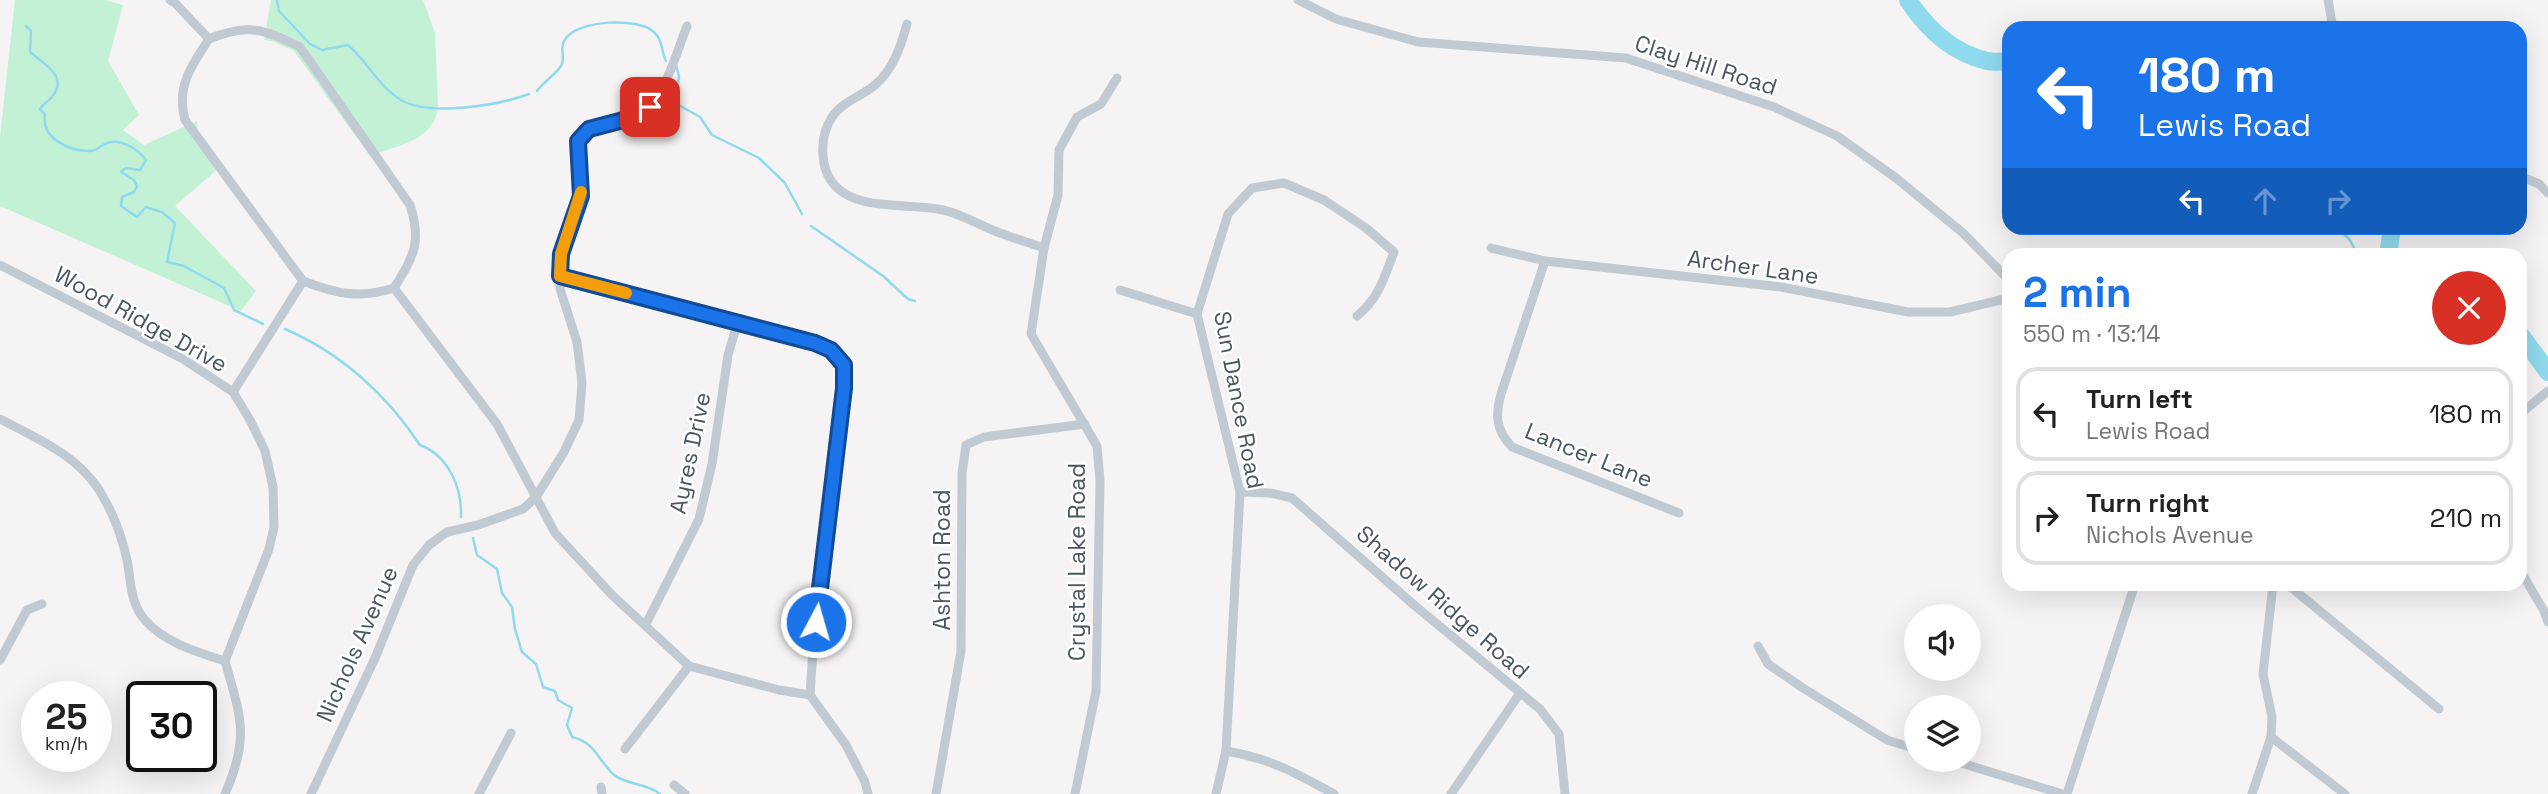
<!DOCTYPE html>
<html lang="en">
<head>
<meta charset="utf-8">
<style>
	body { margin:0; font-family:"Space Grotesk",sans-serif; background:#f2f2f2; color:#222; height:100vh; display:flex; flex-direction:column; font-size:26px; white-space:nowrap }
	* { box-sizing:border-box; margin:0 }
	p { font-size:23px; color:#767676 }
	.icon { flex:none; width:38px; height:38px; fill:none; stroke:currentColor; stroke-width:2; stroke-linecap:round; stroke-linejoin:round }
	.map { position:relative; flex:1; overflow:hidden }
	.panel { position:absolute; left:2002px; top:248px; width:525px; height:343px; display:flex; flex-direction:column; background:#fff; border-radius:21px; box-shadow:0 7px 28px #0002 }
	.panel>* { flex:none }
	.hud { position:absolute; left:2002px; top:21px; width:525px; height:214px; border-radius:21px; box-shadow:0 7px 28px #0002; background:#1a73e8; color:#fff; overflow:hidden }
	.fabs { position:absolute; left:1904px; top:604px; display:grid; gap:14px }
	.fabs a { display:grid; place-items:center; width:77px; height:77px; border-radius:50%; background:#fff; box-shadow:0 7px 28px #0002; font-size:35px }
	.speed { position:absolute; left:21px; top:681px; display:flex; gap:14px; font-size:35px; font-weight:700; text-align:center }
	.speed>* { display:grid; place-content:center; width:91px; height:91px; border-radius:50%; background:#fff; box-shadow:0 7px 28px #0002; line-height:1 }
	.speed small { font-size:18px; font-weight:400 }
	.speed .limit { border:4px solid #111; border-radius:10px; background:#fff; color:#111 }
	.pin { position:absolute; display:grid; place-items:center; width:60px; height:60px; color:#fff; margin:-30px; border-radius:14px; box-shadow:0 4px 10px #0006 }
	.me { position:absolute; width:77px; margin:-38px; rotate:6deg; stroke-linejoin:round; filter:drop-shadow(0 0 5px #0008) }
	.turn { display:flex; align-items:center; gap:24px; height:147px; padding:0 21px; font-size:32px }
	.turn .icon { width:91px; height:91px; stroke-width:2.5 }
	.turn b { display:block; font-size:49px; line-height:60px }
	.lanes { display:flex; align-items:center; height:66px; padding:0 21px; background:#0003; justify-content:center; gap:35px; direction:ltr }
	.lanes .off { opacity:.35 }
	.round { display:grid; place-items:center; flex:none; width:74px; height:74px; border-radius:37px; background:#f2f2f2 }
	.headline { display:flex; align-items:center; justify-content:space-between; height:119px; padding:0 21px }
	h1 { font-size:42px; font-weight:700; line-height:52px; color:#1a73e8 }
	ul { padding:0; list-style:none }
	li { display:flex; align-items:center; gap:21px; height:94px; margin:0 14px 10px; padding:0 7px; border:4px solid #e0e0e0; border-radius:21px }
	li div { flex:1 }
	li b { display:block; font-size:26px }
	li em { font-style:normal }
	.map>svg:first-child { display:block }
</style>
</head>
<body>
<div class="map">
<svg width="2548" height="794" viewBox="0 0 2548 794">
	<rect width="100%" height="100%" fill="#f5f3f3"/>
	<g fill="#c3f1d5">
		<polygon points="15,0 105,0 123,5 108,61 139,115 123,130 144,145 197,121 198,134 220,167 175,206 256,291 241,311 0,206 0,137"/>
		<path d="M271 0H423L435 33 438 106C436 140 398 145 370 156L294 51 272 41 264 40Z"/>
	</g>
	<g fill="none" stroke-linecap="round" stroke-linejoin="round">
		<g stroke="#90daee" stroke-width="2.5">
			<path d="M277 0 279 11 310 44 322 50 348 45C367 61 379 87 401 100 430 117 499 105 529 94"/>
			<path d="M26 26 31 31 30 52C44 64 69 76 52 97 48 102 44 103 40 109L45 115C41 138 69 151 89 151 96 152 97 148 103 145 118 136 137 148 146 160L140 170 126 168 121 172 134 180 137 186 134 192 122 197 121 206 137 217 146 207 162 212 175 223 167 262 184 266 224 288 234 310 263 324"/>
			<polyline points="676,65 679,76 675,103 700,117 712,135 759,158 785,183 802,214"/>
			<path d="M537 91C543 82 559 72 562 64 565 55 559 46 566 38 580 20 637 17 654 32 663 40 661 51 666 61"/>
			<polyline points="811,226 883,276 908,299 915,301"/>
			<polyline points="2338,228 2350,240 2358,256"/>
			<path d="M285 329C341 353 387 395 420 445 449 456 462 488 461 517"/>
			<path d="M473 538 477 555 497 569 502 593 512 607 515 629 522 652 536 664 543 687 555 691 558 700 572 708 567 725 572 737C595 742 598 760 613 774 625 785 647 783 660 794"/>
		</g>
		<g stroke="#90daee" stroke-width="18">
			<path d="M1908 0C1927 29 1953 53 1987 61 1995 63 2002 60 2009 63"/>
			<polyline points="2388,256 2392,228"/>
			<polyline points="2520,334 2548,372"/>
		</g>
		<g stroke="#c1cad2" stroke-width="9">
			<polyline points="170,0 175,3 209,39"/>
			<polyline points="1298,0 1336,19 1418,42 1626,58 1774,107 1837,136 1896,178 1963,233 2009,280"/>
			<polyline points="2328,0 2333,28"/>
			<path d="M907 24C901 46 893 70 875 85 862 96 842 102 832 117 823 131 821 146 824 163 834 216 905 201 943 210 965 215 982 227 1003 234 1016 239 1030 243 1044 248"/>
			<path d="M209 39C191 66 176 87 185 120L303 281C337 294 359 299 394 288"/>
			<path d="M209 39C248 23 264 29 300 47L410 205C422 242 414 256 394 288"/>
			<polyline points="2520,176 2539,184 2548,193"/>
			<polyline points="1491,248 1545,261 1781,287 1908,312 1950,312 2009,298"/>
			<path d="M1545 261 1501 394C1495 416 1496 430 1512 447L1679 513"/>
			<polyline points="0,265 183,359 233,392 250,420 265,451 273,487 274,527 269,549 225,661"/>
			<polyline points="560,276 815,343 831,350 844,365 844,388 813,649 810,695 846,745 865,782 868,794"/>
			<polyline points="394,288 497,424 555,533 612,595 689,666 779,690 810,695"/>
			<polyline points="1120,290 1197,314"/>
			<polyline points="233,392 303,281"/>
			<polyline points="2520,414 2548,391"/>
			<path d="M0 419C37 438 81 457 102 495 114 515 122 537 127 560 131 580 130 604 145 620 165 643 197 652 225 661"/>
			<polyline points="1240,492 1270,493 1292,498 1414,605 1540,709 1559,734 1565,794"/>
			<polyline points="2520,570 2544,611 2548,622"/>
			<polyline points="2287,584 2439,709"/>
			<polyline points="646,624 699,519 712,464 728,355 738,321"/>
			<polyline points="1758,646 1768,664 1803,688 1887,740 1916,749"/>
			<polyline points="0,660 27,610 42,604"/>
			<polyline points="2271,737 2345,794"/>
			<polyline points="625,749 689,666"/>
			<path d="M1226 751C1269 758 1296 773 1334 794"/>
			<polyline points="1951,760 2063,794"/>
			<polyline points="674,785 685,794"/>
			<polyline points="601,787 602,794"/>
			<path d="M225 794C250 737 241 718 225 661"/>
			<path d="M311 794 376 656 413 565 429 545 447 532 478 525 523 509 536 497 564 452 579 420 582 383 577 342 560 289V276L564 242 581 196 578 141C594 116 631 127 650 106 666 90 678 49 687 26"/>
			<polyline points="479,794 511,733"/>
			<polyline points="936,794 961,651 962,473 966,445 984,437 1085,424"/>
			<polyline points="1075,794 1096,691 1100,481 1097,446 1031,334 1044,248 1058,195 1059,150 1077,117 1101,104 1117,78"/>
			<path d="M1216 794 1226 751 1240 492 1197 314 1228 214 1252 188 1284 183 1324 200 1366 228 1394 252C1384 278 1379 298 1357 316"/>
			<polyline points="1451,794 1520,693"/>
			<polyline points="2067,794 2135,584"/>
			<polyline points="2252,794 2271,737 2272,717 2263,674 2273,584"/>
		</g>
	</g>
	<g fill="none" stroke-linecap="round" stroke-linejoin="round">
		<defs>
			<polyline id="route" points="650,107 635,117 589,129 578,141 581,196 561,254 560,276 815,343 831,350 844,365 844,388 816,622"/>
		</defs>
		<use href="#route" stroke="#114b97" stroke-width="18"/>
		<use href="#route" stroke="#1a73e8" stroke-width="12"/>
		<polyline stroke="#f59e0b" stroke-width="12" points="581,192 561,254 560,276 626,293"/>
	</g>
	<g text-anchor="middle" dominant-baseline="central" stroke-width="5" stroke-linejoin="round" paint-order="stroke">
		<g font-size="23" fill="#4a5661" stroke="#fff">
			<text transform="translate(1706 65) rotate(18)">Clay Hill Road</text>
			<text transform="translate(1753 267) rotate(8)">Archer Lane</text>
			<text transform="translate(141 319) rotate(29)">Wood Ridge Drive</text>
			<text transform="translate(1239 400) rotate(79)">Sun Dance Road</text>
			<text transform="translate(690 453) rotate(-78)">Ayres Drive</text>
			<text transform="translate(1589 455) rotate(22)">Lancer Lane</text>
			<text transform="translate(942 560) rotate(-90)">Ashton Road</text>
			<text transform="translate(1077 562) rotate(-90)">Crystal Lake Road</text>
			<text transform="translate(1443 602) rotate(41)">Shadow Ridge Road</text>
			<text transform="translate(357 644) rotate(-66)">Nichols Avenue</text>
		</g>
	</g>
</svg>
<div class="fabs">
<a><svg class="icon" aria-label="sound" viewBox="0 0 24 24"><path d="M4 9h4l5-4v14l-5-4H4zM17 9q2 3 0 6"/></svg></a>
<a><svg class="icon" aria-label="layers" viewBox="0 0 24 24"><path d="M12 4l9 5-9 5-9-5zM3 14l9 5 9-5"/></svg></a>
</div>
<div class="speed"><div>25<small>km/h</small></div><div class="limit">30</div></div>
<div class="pin" style="left:650px;top:107px;background:#d93025"><svg class="icon" aria-label="arrive" viewBox="0 0 24 24"><path d="M6 21V4h12l-3 4 3 4H6"/></svg></div>
<svg class="me" style="left:816px;top:622px" viewBox="-20 -20 40 40"><circle r="17" fill="#1a73e8" stroke="#fff" stroke-width="3"/><path d="M0-11L8 9 0 5-8 9z" fill="#fff"/></svg>
<div class="hud">
<div class="turn"><svg class="icon" aria-label="left" viewBox="0 0 24 24"><path d="M17 20v-9H6M10 6l-5 5 5 5"/></svg><div><b>180 m</b>Lewis Road</div></div>
<div class="lanes"><svg class="icon" aria-label="left" viewBox="0 0 24 24"><path d="M17 20v-9H6M10 6l-5 5 5 5"/></svg><svg class="icon off" aria-label="ahead" viewBox="0 0 24 24"><path d="M12 20V5M6 11l6-6 6 6"/></svg><svg class="icon off" aria-label="right" viewBox="0 0 24 24"><path d="M7 20v-9h11M14 6l5 5-5 5"/></svg></div>
</div>
<section class="panel">
<div class="headline"><div><h1>2 min</h1><p>550 m · 13:14</p></div><a class="round" style="background:#d93025;color:#fff"><svg class="icon" aria-label="close" viewBox="0 0 24 24"><path d="M6 6l12 12M18 6L6 18"/></svg></a></div>
<ul>
<li><svg class="icon" aria-label="left" viewBox="0 0 24 24"><path d="M17 20v-9H6M10 6l-5 5 5 5"/></svg><div><b>Turn left</b><p>Lewis Road</p></div><em>180 m</em></li>
<li><svg class="icon" aria-label="right" viewBox="0 0 24 24"><path d="M7 20v-9h11M14 6l5 5-5 5"/></svg><div><b>Turn right</b><p>Nichols Avenue</p></div><em>210 m</em></li>
</ul>
</section>
</div>
</body>
</html>
